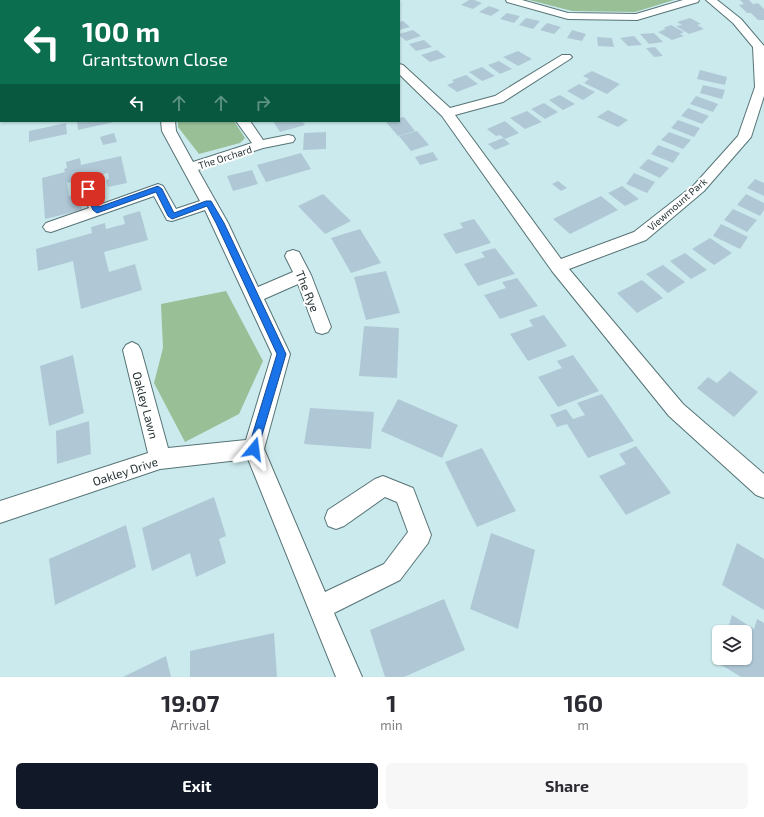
<!DOCTYPE html>
<html lang="en">
<head>
<meta charset="utf-8">
<style>
	body { margin:0; font-family:"Exo 2",sans-serif; background:#f7f7f7; color:#2b2b33; height:100vh; display:flex; flex-direction:column; font-size:15px; white-space:nowrap }
	* { box-sizing:border-box; margin:0 }
	p { font-size:13px; color:#7c7c81 }
	.icon { flex:none; width:22px; height:22px; fill:none; stroke:currentColor; stroke-width:2; stroke-linecap:round; stroke-linejoin:round }
	.map { position:relative; height:677px; overflow:hidden }
	.sheet { display:flex; flex-direction:column; background:#fff; flex:1 }
	.sheet>* { flex:none }
	.banner { position:absolute; left:0px; top:0px; width:400px; height:122px; box-shadow:0 1px 3px #0004; background:#0b6e4f; color:#fff; overflow:hidden }
	.controls { position:absolute; left:712px; top:625px; display:grid; gap:8px }
	.controls a { display:grid; place-items:center; width:40px; height:40px; border-radius:6px; background:#fff; box-shadow:0 1px 3px #0004; font-size:20px }
	.pin { position:absolute; display:grid; place-items:center; width:34px; height:34px; color:#fff; margin:-17px; border-radius:8px; box-shadow:0 2px 6px #0006 }
	.me { position:absolute; width:44px; margin:-22px; rotate:16deg; stroke-linejoin:round; filter:drop-shadow(0 0 3px #0008) }
	.turn { display:flex; align-items:center; gap:14px; height:84px; padding:0 16px; font-size:18px }
	.turn .icon { width:52px; height:52px; stroke-width:2.5 }
	.turn b { display:block; font-size:28px; line-height:34px }
	.lanes { display:flex; align-items:center; height:38px; padding:0 16px; background:#0003; justify-content:center; gap:20px; direction:ltr }
	.lanes .off { opacity:.35 }
	.eta { display:flex; justify-content:space-evenly; align-items:center; height:68px; text-align:center }
	.eta b { font-size:24px; font-weight:700; line-height:28px }
	.action { display:flex; gap:8px; margin-top:auto; padding:8px 16px }
	.action a { flex:1; height:46px; border-radius:6px; background:#111827; color:#fff; font-size:16px; font-weight:700; line-height:46px; text-align:center }
	.action a+a { background:#f7f7f7; color:#2b2b33 }
	.map>svg:first-child { display:block }
</style>
</head>
<body>
<div class="map">
<svg width="764" height="677" viewBox="0 0 764 677">
	<rect width="100%" height="100%" fill="#cbeaed"/>
	<g fill="#99bf97">
		<polygon points="529,0 674,0 635,12 572,11"/>
		<polygon points="178,121 234,121 245,138 240,143 199,154 178,127"/>
		<polygon points="226,291 263,361 239,414 185,442 154,383 163,348 161,304"/>
	</g>
	<g fill="#b0c8d6">
		<polygon points="469,0 474,0 482,3 473,9 461,5"/>
		<polygon points="740,0 749,0 753,4 758,3 764,9 764,20 758,20 751,13 747,13 739,5 744,4"/>
		<polygon points="489,6 500,10 491,16 479,12"/>
		<polygon points="507,13 520,16 514,23 500,19"/>
		<polygon points="526,18 540,21 533,29 519,25"/>
		<polygon points="690,18 701,24 697,25 704,29 689,34 676,26 682,25 677,22"/>
		<polygon points="403,21 410,27 399,30 399,22"/>
		<polygon points="547,23 561,27 554,34 540,30"/>
		<polygon points="671,25 684,32 680,34 684,36 672,40 658,32 666,29 663,28"/>
		<polygon points="413,30 421,36 406,41 399,35 399,34"/>
		<polygon points="572,30 586,34 582,41 567,38"/>
		<polygon points="654,33 663,42 649,44 640,34"/>
		<polygon points="634,36 642,45 628,46 620,38"/>
		<polygon points="597,37 612,38 614,47 598,46"/>
		<polygon points="424,40 432,47 416,51 409,44"/>
		<polygon points="655,47 663,56 654,57 646,48"/>
		<polygon points="437,50 446,57 430,62 421,55"/>
		<polygon points="518,51 532,59 518,66 503,57"/>
		<polygon points="499,61 512,69 500,74 488,65"/>
		<polygon points="482,67 495,76 482,81 469,72"/>
		<polygon points="700,70 727,77 725,85 697,79"/>
		<polygon points="592,71 620,84 607,94 584,83 589,79 583,76"/>
		<polygon points="466,75 478,84 457,92 447,85 454,82 452,80"/>
		<polygon points="579,84 595,92 583,100 567,91"/>
		<polygon points="703,85 725,90 722,99 700,93"/>
		<polygon points="560,95 575,104 563,110 549,100"/>
		<polygon points="696,96 718,104 713,112 690,104"/>
		<polygon points="544,103 558,112 545,119 531,109"/>
		<polygon points="688,108 709,116 702,124 681,116"/>
		<polygon points="608,110 628,120 618,127 597,117"/>
		<polygon points="527,111 542,122 525,129 510,118"/>
		<polygon points="404,117 415,131 398,136 386,122 399,121 399,118"/>
		<polygon points="678,120 700,128 694,137 671,128"/>
		<polygon points="77,121 114,121 114,122 78,130"/>
		<polygon points="273,121 302,121 305,125 280,132"/>
		<polygon points="505,121 519,133 505,139 500,135 496,136 487,129"/>
		<polygon points="66,123 67,134 29,142 29,131"/>
		<polygon points="417,131 429,145 411,151 399,136"/>
		<polygon points="326,132 326,149 303,150 304,133"/>
		<polygon points="669,132 691,140 683,149 661,140"/>
		<polygon points="114,133 117,142 103,145 100,137"/>
		<polygon points="503,138 510,144 495,150 488,144"/>
		<polygon points="658,145 680,153 673,163 651,154"/>
		<polygon points="433,152 438,160 420,165 415,157"/>
		<polygon points="301,153 311,169 266,182 257,165"/>
		<polygon points="121,156 127,183 108,187 106,180 109,179 108,173 67,183 69,196 80,193 82,210 45,219 42,178 65,172 64,169 67,168 66,162 80,158 81,165"/>
		<polygon points="648,159 669,168 660,178 639,168"/>
		<polygon points="252,170 258,184 233,191 227,176"/>
		<polygon points="634,173 655,182 647,193 626,184"/>
		<polygon points="755,179 764,183 764,196 747,188"/>
		<polygon points="558,181 567,188 561,191 552,184"/>
		<polygon points="622,186 639,199 625,206 608,193"/>
		<polygon points="323,194 351,221 325,234 298,206"/>
		<polygon points="746,194 764,203 764,210 760,216 737,205"/>
		<polygon points="601,196 618,210 570,234 553,219"/>
		<polygon points="733,209 757,220 747,232 724,220"/>
		<polygon points="140,211 148,240 104,252 109,272 135,264 142,290 81,309 73,261 38,271 36,249 92,233 91,227 105,223 106,229 125,224 123,216"/>
		<polygon points="474,219 491,243 456,254 443,234 463,228 460,223"/>
		<polygon points="721,224 748,237 740,249 713,236"/>
		<polygon points="360,229 381,263 351,273 331,238"/>
		<polygon points="710,238 732,253 714,265 692,249"/>
		<polygon points="495,248 515,274 478,286 464,264 485,257 481,252"/>
		<polygon points="685,253 707,270 691,279 670,261"/>
		<polygon points="663,265 685,282 668,293 646,274"/>
		<polygon points="386,271 400,313 366,320 354,277"/>
		<polygon points="517,278 538,306 500,319 484,295 506,288 502,282"/>
		<polygon points="642,280 663,298 637,313 617,293"/>
		<polygon points="544,315 567,346 528,361 510,334 533,326 529,320"/>
		<polygon points="364,326 399,328 397,378 359,376"/>
		<polygon points="73,355 84,413 49,426 40,366"/>
		<polygon points="573,355 599,391 558,407 538,377 562,368 557,361"/>
		<polygon points="730,371 758,392 734,417 697,388 708,377 717,383"/>
		<polygon points="602,394 634,441 588,458 567,424 557,427 550,415 566,409 573,419 585,415 577,403"/>
		<polygon points="398,399 458,425 442,458 381,431"/>
		<polygon points="310,408 374,412 371,449 304,444"/>
		<polygon points="89,421 91,454 57,464 56,431"/>
		<polygon points="636,446 671,493 626,515 599,476 626,464 619,454"/>
		<polygon points="482,448 516,511 477,527 445,462"/>
		<polygon points="214,497 226,536 219,539 226,563 196,577 190,553 152,571 142,528"/>
		<polygon points="126,525 136,567 55,605 49,559"/>
		<polygon points="491,533 535,550 518,629 470,609"/>
		<polygon points="737,543 764,559 764,610 722,585"/>
		<polygon points="444,599 465,650 404,677 385,677 370,630"/>
		<polygon points="732,615 754,629 757,619 764,623 764,677 741,677 718,663 720,658 745,658 745,632 727,632"/>
		<polygon points="274,633 277,677 190,677 190,651"/>
		<polygon points="166,656 171,677 123,677"/>
	</g>
	<g fill="none" stroke-linecap="round" stroke-linejoin="round">
		<defs>
			<g id="street">
				<polygon points="0,0 5,0 5,1 1,1 1,5"/>
				<polygon points="122,0 132,0 133,1 123,1"/>
				<polygon points="312,0 322,0 323,1 313,1"/>
				<polygon points="506,0 522,0 568,13 636,14 683,0 699,0 698,2 637,20 568,19 507,2"/>
				<polygon points="706,0 717,0 741,19 764,46 764,96 751,137 704,191 646,240 569,269 683,404 764,474 764,498 756,495 669,416 552,271 442,116 399,74 399,64 403,65 450,108 495,96 562,55 570,55 572,57 570,59 503,102 455,115 561,259 634,232 694,185 738,136 755,87 753,47 733,23"/>
				<rect x="0" y="86" width="1" height="8"/>
				<polygon points="161,121 175,121 176,131 193,162 252,143 236,121 250,121 263,140 288,135 293,136 295,139 293,142 263,148 198,170 228,223 258,287 293,272 285,256 287,252 293,250 299,252 311,275 331,327 328,332 322,334 316,332 298,284 264,299 290,354 264,449 325,592 384,564 408,532 397,502 385,497 344,526 336,529 328,526 325,518 328,510 375,479 383,476 413,488 431,535 428,543 400,580 334,613 362,677 336,677 248,459 160,469 0,523 0,501 148,453 123,350 126,345 132,342 138,345 141,350 168,448 246,440 272,354 205,210 172,221 167,220 154,196 51,232 46,231 43,227 46,223 89,208 81,189 83,186 88,184 93,186 102,204 158,184 163,186 176,209 200,201 162,131"/>
			</g>
		</defs>
		<use href="#street" stroke="#567375" stroke-width="2"/>
		<use href="#street" fill="#fff" fill-rule="evenodd"/>
	</g>
	<polygon fill="#1a73e8" stroke="#114b97" points="88,186 92,189 99,207 158,186 162,189 174,213 206,201 211,201 224,223 286,354 257,452 254,454 250,452 248,449 277,354 216,223 207,206 172,219 168,216 156,192 97,213 93,210 84,189"/>
	<g text-anchor="middle" dominant-baseline="central" stroke-width="4" stroke-linejoin="round" paint-order="stroke">
		<g font-size="10" fill="#263234" stroke="#fff">
			<text transform="translate(225 157) rotate(-18)">The Orchard</text>
			<text transform="translate(677 204) rotate(-41)">Viewmount Park</text>
		</g>
		<g font-size="12" fill="#263234" stroke="#fff">
			<text transform="translate(308 291) rotate(68)">The Rye</text>
			<text transform="translate(146 405) rotate(75)">Oakley Lawn</text>
			<text transform="translate(125 471) rotate(-18)">Oakley Drive</text>
		</g>
	</g>
</svg>
<div class="controls">
<a><svg class="icon" aria-label="layers" viewBox="0 0 24 24"><path d="M12 4l9 5-9 5-9-5zM3 14l9 5 9-5"/></svg></a>
</div>
<div class="pin" style="left:88px;top:189px;background:#d93025"><svg class="icon" aria-label="arrive" viewBox="0 0 24 24"><path d="M6 21V4h12l-3 4 3 4H6"/></svg></div>
<svg class="me" style="left:254px;top:449px" viewBox="-20 -20 40 40"><path d="M0-17L14 15 0 8-14 15z" fill="#1a73e8" stroke="#fff" stroke-width="4"/></svg>
<div class="banner">
<div class="turn"><svg class="icon" aria-label="left" viewBox="0 0 24 24"><path d="M17 20v-9H6M10 6l-5 5 5 5"/></svg><div><b>100 m</b>Grantstown Close</div></div>
<div class="lanes"><svg class="icon" aria-label="left" viewBox="0 0 24 24"><path d="M17 20v-9H6M10 6l-5 5 5 5"/></svg><svg class="icon off" aria-label="ahead" viewBox="0 0 24 24"><path d="M12 20V5M6 11l6-6 6 6"/></svg><svg class="icon off" aria-label="ahead" viewBox="0 0 24 24"><path d="M12 20V5M6 11l6-6 6 6"/></svg><svg class="icon off" aria-label="right" viewBox="0 0 24 24"><path d="M7 20v-9h11M14 6l5 5-5 5"/></svg></div>
</div>
</div>
<section class="sheet">
<div class="eta">
<div><b>19:07</b><p>Arrival</p></div>
<div><b>1</b><p>min</p></div>
<div><b>160</b><p>m</p></div>
</div>
<div class="action"><a>Exit</a><a>Share</a></div>
</section>
</body>
</html>
